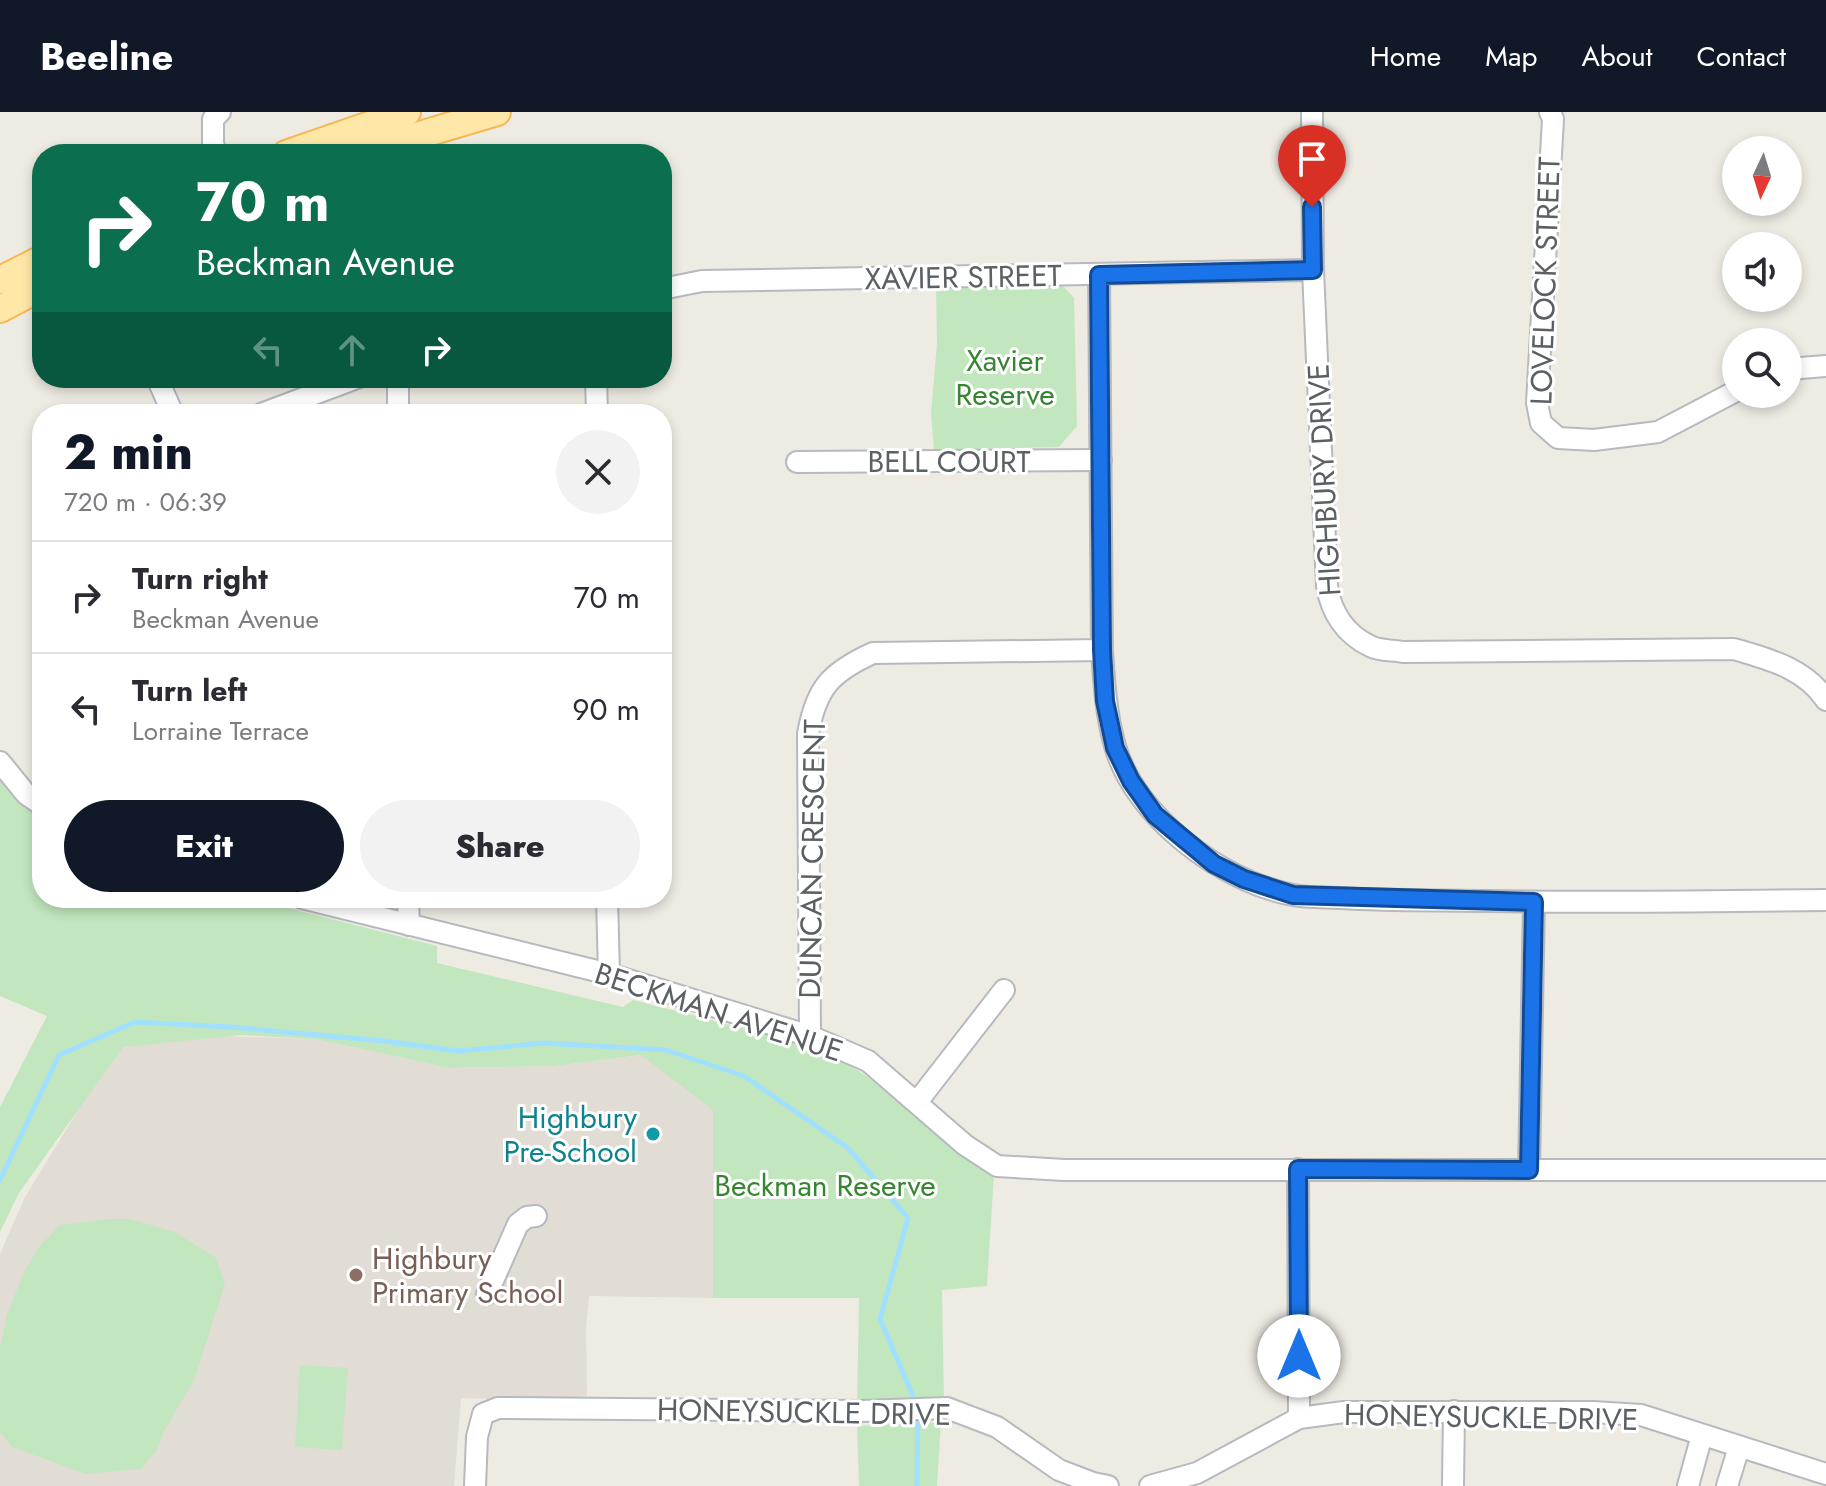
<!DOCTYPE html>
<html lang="en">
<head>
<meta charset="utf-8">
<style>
	body { margin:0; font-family:Jost,sans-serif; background:#f2f2f3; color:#2b2b33; height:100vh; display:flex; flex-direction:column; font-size:30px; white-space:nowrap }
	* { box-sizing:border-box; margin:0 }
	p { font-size:26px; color:#7c7c81 }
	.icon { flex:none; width:44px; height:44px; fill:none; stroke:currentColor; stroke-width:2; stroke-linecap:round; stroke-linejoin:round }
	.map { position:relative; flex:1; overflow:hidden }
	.sheet { position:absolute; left:32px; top:292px; width:640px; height:504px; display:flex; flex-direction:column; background:#fff; border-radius:32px; box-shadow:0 4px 12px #0003 }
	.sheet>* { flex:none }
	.banner { position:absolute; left:32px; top:32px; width:640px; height:244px; border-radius:32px; box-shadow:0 4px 12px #0003; background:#0b6e4f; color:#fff; overflow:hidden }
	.needle { width:52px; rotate:184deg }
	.fabs { position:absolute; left:1722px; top:24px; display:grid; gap:16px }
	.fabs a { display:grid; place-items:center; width:80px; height:80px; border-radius:50%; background:#fff; box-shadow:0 4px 12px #0003; font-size:40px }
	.pin { position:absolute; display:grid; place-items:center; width:68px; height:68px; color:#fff; margin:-82px -34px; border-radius:50% 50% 50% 0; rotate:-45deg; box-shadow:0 0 8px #0007 }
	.pin .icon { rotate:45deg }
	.me { position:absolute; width:88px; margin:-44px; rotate:0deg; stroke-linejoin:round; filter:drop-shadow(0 0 6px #0008) }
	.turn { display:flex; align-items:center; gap:28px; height:168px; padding:0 32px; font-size:36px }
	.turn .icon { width:104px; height:104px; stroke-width:2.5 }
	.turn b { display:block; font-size:56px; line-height:68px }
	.lanes { display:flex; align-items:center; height:76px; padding:0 32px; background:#0003; justify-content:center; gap:40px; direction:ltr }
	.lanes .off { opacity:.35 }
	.round { display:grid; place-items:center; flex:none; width:84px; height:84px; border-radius:42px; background:#f2f2f3 }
	.overview { display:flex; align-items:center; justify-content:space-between; height:136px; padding:0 32px }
	h1 { font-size:48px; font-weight:800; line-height:60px; color:#111827 }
	.primary-button { display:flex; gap:16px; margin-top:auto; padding:16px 32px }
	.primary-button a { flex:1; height:92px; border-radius:48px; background:#111827; color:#fff; font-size:32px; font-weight:800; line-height:92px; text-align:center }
	.primary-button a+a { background:#f2f2f3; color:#2b2b33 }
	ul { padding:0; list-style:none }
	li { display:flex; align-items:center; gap:24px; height:112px; padding:0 32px; border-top:2px solid #e1e1e2 }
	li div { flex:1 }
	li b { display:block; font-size:30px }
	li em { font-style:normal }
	header { display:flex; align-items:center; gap:48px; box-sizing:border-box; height:112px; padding:0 40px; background:#111827; color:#fff }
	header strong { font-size:38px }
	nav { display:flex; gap:44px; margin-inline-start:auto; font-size:28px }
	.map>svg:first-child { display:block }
</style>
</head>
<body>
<header>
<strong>Beeline</strong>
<nav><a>Home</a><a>Map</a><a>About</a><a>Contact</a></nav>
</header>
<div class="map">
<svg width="1826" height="1374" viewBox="0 0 1826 1374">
	<rect width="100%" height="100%" fill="#eeebe3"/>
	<polygon fill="#e1dcd4" points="125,921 315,927 450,956 555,954 642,943 714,998 713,1186 589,1184 586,1216 587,1284 526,1288 461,1286 454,1374 0,1374 0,1142 25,1085"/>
	<g fill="#c2e7be">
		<polygon points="936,173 1063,174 1074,186 1077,314 1059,335 934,338 931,301 937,231"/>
		<polygon points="0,653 42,694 42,786 249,786 437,834 437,851 623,895 633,888 804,932 859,959 994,1061 987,1174 942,1178 944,1292 857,1295 859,1186 713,1186 713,998 641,943 555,954 450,956 315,927 242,923 123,935 19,1081 0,1120 0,995 47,904 0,884"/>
		<polygon points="109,1107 130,1107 175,1120 216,1146 225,1172 194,1268 164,1319 156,1339 141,1357 86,1362 12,1335 0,1320 0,1236 7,1203 24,1160 39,1135 60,1113"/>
		<polygon points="300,1253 348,1256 342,1338 295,1335"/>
		<polygon points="941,1310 937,1374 859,1374 857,1314"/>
	</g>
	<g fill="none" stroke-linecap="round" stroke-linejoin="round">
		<g stroke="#a2e0ff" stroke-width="5">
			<polyline points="0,1068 59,943 135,910 230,915 384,929 458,939 544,931 666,938 744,964 848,1036 908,1106 880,1207 916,1291"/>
			<polyline points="917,1374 918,1301"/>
		</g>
		<defs>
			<g id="minor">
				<path d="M1312 0 1313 158 1327 474C1331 500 1345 522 1370 534 1379 539 1393 538 1403 540L1734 537C1768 547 1805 556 1826 588"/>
				<polyline points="1550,0 1553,7 1537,291 1541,311 1558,326 1594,328 1658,320 1736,279"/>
				<polyline points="217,42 213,32 213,7 220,0"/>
				<path d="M1099 163 1102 538C1104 570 1106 602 1115 634 1135 705 1222 770 1293 783 1308 786 1326 785 1341 786 1390 789 1438 788 1487 789 1600 791 1713 789 1826 788"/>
				<polyline points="662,177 702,169 1313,158"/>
				<polyline points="1788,257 1826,254"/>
				<polyline points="157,266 173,302"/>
				<polyline points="398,266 398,302"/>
				<polyline points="596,266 597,302"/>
				<polyline points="261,302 357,266"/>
				<polyline points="797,350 1101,348"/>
				<polyline points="0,650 26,682 42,693"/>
				<polyline points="302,786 609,862 810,924 868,949 965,1033 997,1054 1064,1058 1826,1058"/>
				<polyline points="408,786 409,813"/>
				<polyline points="607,786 609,862"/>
				<path d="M810 924 808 622C816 576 831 560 873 541L1102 538"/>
				<polyline points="917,990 1004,878"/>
				<polyline points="1298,1057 1299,1306"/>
				<polyline points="1529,1058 1534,790"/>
				<polyline points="487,1182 518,1112 527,1105 536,1104"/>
				<polyline points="475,1374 477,1325 483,1302 498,1296 862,1299 947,1296 997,1315 1059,1358 1093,1371 1108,1374"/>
				<polyline points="1150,1374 1197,1361 1299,1306 1344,1300 1593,1300 1641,1303 1826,1362"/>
				<polyline points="1453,1374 1454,1299"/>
				<polyline points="1688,1374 1702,1323"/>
				<polyline points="1727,1374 1739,1335"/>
			</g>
			<g id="major">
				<polyline points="286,42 407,0"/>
				<polyline points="356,42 497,0"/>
				<polyline points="0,168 42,147"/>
				<polyline points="0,197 42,175"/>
			</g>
		</defs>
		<use href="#minor" stroke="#b6babe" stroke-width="24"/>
		<use href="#major" stroke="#f7b853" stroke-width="30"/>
		<use href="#minor" stroke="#fff" stroke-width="20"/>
		<use href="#major" stroke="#ffe8a7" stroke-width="26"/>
	</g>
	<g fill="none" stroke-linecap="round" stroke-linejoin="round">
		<defs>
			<polyline id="route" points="1299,1244 1298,1057 1529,1058 1534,790 1293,783 1244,767 1214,752 1155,703 1131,669 1115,636 1105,589 1102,538 1099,163 1313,158 1312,95"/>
		</defs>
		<use href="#route" stroke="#114b97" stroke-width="20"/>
		<use href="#route" stroke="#1a73e8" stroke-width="14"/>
	</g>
	<circle fill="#0f9aa8" stroke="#fff" stroke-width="3" cx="653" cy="1022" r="8"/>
	<circle fill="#8d6e63" stroke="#fff" stroke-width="3" cx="356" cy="1163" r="8"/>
	<g text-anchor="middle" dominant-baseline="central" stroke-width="6" stroke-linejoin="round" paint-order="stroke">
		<g font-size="30" fill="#5b6064" stroke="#fff">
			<text transform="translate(963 165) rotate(-1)">XAVIER STREET</text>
			<text transform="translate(1545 169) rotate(-88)">LOVELOCK STREET</text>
			<text x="949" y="349">BELL COURT</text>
			<text transform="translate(1324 368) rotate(-93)">HIGHBURY DRIVE</text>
			<text transform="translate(812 747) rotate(-89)">DUNCAN CRESCENT</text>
			<text transform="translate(719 900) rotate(18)">BECKMAN AVENUE</text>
			<text transform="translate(804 1300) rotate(1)">HONEYSUCKLE DRIVE</text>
			<text transform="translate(1491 1305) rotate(1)">HONEYSUCKLE DRIVE</text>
		</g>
		<g font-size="30" fill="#368631" stroke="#fff">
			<text x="1005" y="248">Xavier<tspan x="1005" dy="34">Reserve</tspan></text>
			<text x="825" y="1073">Beckman Reserve</text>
		</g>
		<g font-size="30" fill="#0d838f" stroke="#fff" text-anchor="end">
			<text x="637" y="1005">Highbury<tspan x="637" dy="34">Pre-School</tspan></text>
		</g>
		<g font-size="30" fill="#785e54" stroke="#fff" text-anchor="start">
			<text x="372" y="1146">Highbury<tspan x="372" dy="34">Primary School</tspan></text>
		</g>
	</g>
</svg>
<div class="fabs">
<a><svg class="needle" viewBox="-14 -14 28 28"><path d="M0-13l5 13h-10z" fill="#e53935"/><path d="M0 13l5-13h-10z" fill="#7c7c81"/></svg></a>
<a><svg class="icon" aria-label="sound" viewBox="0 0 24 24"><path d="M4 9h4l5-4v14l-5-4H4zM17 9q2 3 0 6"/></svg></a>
<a><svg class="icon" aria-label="search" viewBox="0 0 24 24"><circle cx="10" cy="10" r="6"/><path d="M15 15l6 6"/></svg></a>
</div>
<div class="pin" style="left:1312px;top:95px;background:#d93025"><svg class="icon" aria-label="arrive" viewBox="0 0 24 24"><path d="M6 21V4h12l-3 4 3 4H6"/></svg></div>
<svg class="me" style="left:1299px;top:1244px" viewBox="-20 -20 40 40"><circle r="19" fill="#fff"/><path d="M0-13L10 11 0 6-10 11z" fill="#1a73e8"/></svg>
<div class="banner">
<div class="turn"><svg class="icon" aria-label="right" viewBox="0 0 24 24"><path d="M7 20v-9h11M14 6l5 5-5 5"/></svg><div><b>70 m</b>Beckman Avenue</div></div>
<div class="lanes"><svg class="icon off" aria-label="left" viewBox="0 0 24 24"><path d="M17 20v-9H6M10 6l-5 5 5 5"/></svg><svg class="icon off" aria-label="ahead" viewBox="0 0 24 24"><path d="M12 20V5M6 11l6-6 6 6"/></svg><svg class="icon" aria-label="right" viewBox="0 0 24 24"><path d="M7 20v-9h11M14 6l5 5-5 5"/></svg></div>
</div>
<section class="sheet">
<div class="overview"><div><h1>2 min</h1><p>720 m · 06:39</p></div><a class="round"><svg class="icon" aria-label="close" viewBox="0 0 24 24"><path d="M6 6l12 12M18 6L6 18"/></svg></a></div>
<ul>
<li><svg class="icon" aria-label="right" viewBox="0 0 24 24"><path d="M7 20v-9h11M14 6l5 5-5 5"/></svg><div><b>Turn right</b><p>Beckman Avenue</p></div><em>70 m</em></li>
<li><svg class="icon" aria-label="left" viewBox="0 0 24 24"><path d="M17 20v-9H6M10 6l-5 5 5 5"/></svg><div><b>Turn left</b><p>Lorraine Terrace</p></div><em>90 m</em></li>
</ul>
<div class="primary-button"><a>Exit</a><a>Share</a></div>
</section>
</div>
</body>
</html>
